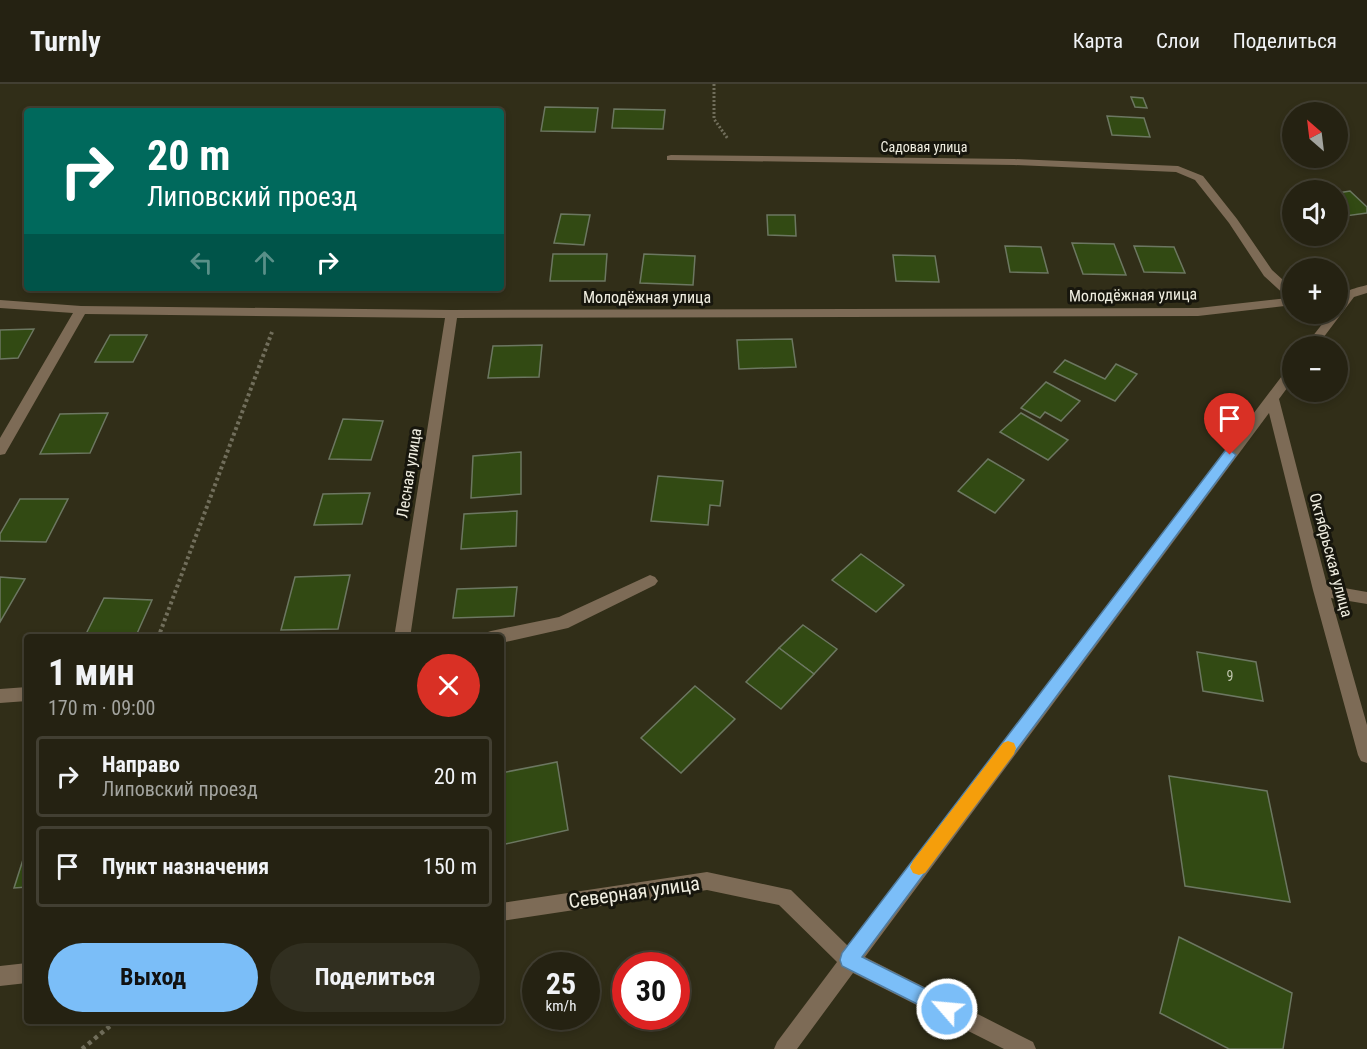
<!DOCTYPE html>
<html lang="ru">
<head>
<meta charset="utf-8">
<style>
	body { margin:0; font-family:"Roboto Condensed",sans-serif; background:#312f20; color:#f1f3f6; height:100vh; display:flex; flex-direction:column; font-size:22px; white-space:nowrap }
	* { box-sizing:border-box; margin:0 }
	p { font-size:20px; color:#a3a49f }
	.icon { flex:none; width:33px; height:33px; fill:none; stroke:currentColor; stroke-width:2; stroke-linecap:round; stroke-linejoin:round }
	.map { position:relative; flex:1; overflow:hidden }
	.drawer { position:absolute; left:24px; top:550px; width:480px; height:390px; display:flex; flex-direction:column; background:#252212; border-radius:6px; box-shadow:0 3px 9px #0003,0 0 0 2px #423f32 }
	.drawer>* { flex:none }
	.guide { position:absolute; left:24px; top:24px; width:480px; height:183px; border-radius:6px; box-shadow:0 3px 9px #0003,0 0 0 2px #423f32; background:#00695c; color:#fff; overflow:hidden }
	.needle { width:39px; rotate:332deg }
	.fabs { position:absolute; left:1282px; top:18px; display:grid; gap:12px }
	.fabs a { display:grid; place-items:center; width:66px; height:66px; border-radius:50%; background:#252212; box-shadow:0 3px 9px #0003,0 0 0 2px #423f32; font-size:30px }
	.speed { position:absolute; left:522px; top:868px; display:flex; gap:12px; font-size:30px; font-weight:700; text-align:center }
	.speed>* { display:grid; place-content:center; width:78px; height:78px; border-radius:50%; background:#252212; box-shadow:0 3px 9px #0003,0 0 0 2px #423f32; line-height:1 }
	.speed small { font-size:15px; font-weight:400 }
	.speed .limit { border:9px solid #d22; background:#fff; color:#111 }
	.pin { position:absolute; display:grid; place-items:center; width:51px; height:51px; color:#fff; margin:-62px -26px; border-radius:50% 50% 50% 0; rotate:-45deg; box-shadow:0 0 6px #0007 }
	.pin .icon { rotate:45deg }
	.me { position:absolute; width:66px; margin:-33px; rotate:297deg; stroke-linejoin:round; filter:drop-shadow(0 0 4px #0008) }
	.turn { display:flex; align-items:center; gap:21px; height:126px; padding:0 24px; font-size:27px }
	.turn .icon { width:78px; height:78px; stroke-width:2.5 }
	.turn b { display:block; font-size:42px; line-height:51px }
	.lanes { display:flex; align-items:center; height:57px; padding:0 24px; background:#0003; justify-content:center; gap:30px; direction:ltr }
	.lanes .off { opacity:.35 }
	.round { display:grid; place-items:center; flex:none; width:63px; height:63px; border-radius:32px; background:#312f20 }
	.head { display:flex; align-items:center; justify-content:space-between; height:102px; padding:0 24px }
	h1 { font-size:36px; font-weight:700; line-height:45px }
	.primary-button { display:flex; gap:12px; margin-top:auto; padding:12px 24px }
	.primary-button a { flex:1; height:69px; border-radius:36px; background:#7bbef8; color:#111; font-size:24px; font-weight:700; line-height:69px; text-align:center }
	.primary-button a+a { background:#312f20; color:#f1f3f6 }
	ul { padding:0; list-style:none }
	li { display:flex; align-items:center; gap:18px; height:81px; margin:0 12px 9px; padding:0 12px; border:3px solid #423f32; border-radius:6px }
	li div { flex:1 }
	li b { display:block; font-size:22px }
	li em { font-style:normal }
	header { display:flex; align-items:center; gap:36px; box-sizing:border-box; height:84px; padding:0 30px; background:#252212; border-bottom:2px solid #423f32 }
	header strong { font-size:28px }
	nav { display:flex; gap:33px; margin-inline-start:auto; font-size:21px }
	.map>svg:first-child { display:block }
</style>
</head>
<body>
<header>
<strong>Turnly</strong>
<nav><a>Карта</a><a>Слои</a><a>Поделиться</a></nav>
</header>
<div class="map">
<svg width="1367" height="965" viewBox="0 0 1367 965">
	<rect width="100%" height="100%" fill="#312e18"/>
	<g fill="#324a13" stroke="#6c7761" stroke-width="1.5">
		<polygon points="1131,13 1143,14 1147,24 1135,23"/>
		<polygon points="545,23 598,24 595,48 541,47"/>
		<polygon points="614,25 665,26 663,45 612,44"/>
		<polygon points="1107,32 1144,34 1150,53 1112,51"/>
		<polygon points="1350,107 1367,123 1367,129 1338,133 1338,109"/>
		<polygon points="561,130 590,131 584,161 554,159"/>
		<polygon points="767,131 795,131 796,152 768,151"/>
		<polygon points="1072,159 1114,160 1126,191 1083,190"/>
		<polygon points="1005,162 1041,163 1048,189 1010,188"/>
		<polygon points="1134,162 1174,163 1185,189 1144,188"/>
		<polygon points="553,170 607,170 605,197 550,197"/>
		<polygon points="644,170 695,172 693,201 640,199"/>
		<polygon points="893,171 935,172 939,198 896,197"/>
		<polygon points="34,245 18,274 0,275 0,246"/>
		<polygon points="110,251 147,251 133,278 95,278"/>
		<polygon points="792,255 796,283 739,285 737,256"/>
		<polygon points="542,261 539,293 488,294 493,262"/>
		<polygon points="1065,276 1105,295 1116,280 1137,290 1115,317 1054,288"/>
		<polygon points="1046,298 1080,317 1061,337 1045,328 1040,334 1021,324"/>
		<polygon points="108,329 90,369 40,370 60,330"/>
		<polygon points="1021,329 1068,356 1048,376 1000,348"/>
		<polygon points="343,335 383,337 371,376 329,375"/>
		<polygon points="521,368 521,410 471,414 473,372"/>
		<polygon points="988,375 1024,396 995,429 958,407"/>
		<polygon points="658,392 723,397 720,422 710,421 708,441 651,437"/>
		<polygon points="370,409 362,440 314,441 323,410"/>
		<polygon points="20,415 68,415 46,458 0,457 0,450"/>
		<polygon points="517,427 516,462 461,465 464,430"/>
		<polygon points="861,470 904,501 876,528 832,496"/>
		<polygon points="350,491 338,545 281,546 295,493"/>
		<polygon points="0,493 25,495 0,538"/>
		<polygon points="517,503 514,532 453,534 457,505"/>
		<polygon points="104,514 152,516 135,554 84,554"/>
		<polygon points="803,541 837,565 814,590 779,564"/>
		<polygon points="779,564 814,590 781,625 746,598"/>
		<polygon points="1197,568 1256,578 1263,617 1203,607"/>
		<polygon points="695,602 735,635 681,689 641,654"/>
		<polygon points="557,678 568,746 501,761 501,689"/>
		<polygon points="1169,692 1267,707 1290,818 1185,802"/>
		<polygon points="27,763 27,803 14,804"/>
		<polygon points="1179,853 1292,909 1283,965 1229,965 1160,929"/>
	</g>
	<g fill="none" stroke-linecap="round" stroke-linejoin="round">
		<polyline stroke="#716e5b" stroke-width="3" stroke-dasharray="2 2" stroke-linecap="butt" points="714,0 714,35 728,55"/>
		<polyline stroke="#716e5b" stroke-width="4" stroke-dasharray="3 3" stroke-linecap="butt" points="158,554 272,248"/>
		<polyline stroke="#716e5b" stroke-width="4.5" stroke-dasharray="4 4" stroke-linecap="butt" points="82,965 115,938"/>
		<g fill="#7d6b56" fill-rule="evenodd">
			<polygon points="671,71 1014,75 1178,82 1203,92 1237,135 1272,186 1293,205 1293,221 1198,232 457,234 410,554 394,554 445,234 85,230 5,370 0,371 0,354 73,229 0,224 0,216 81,222 452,226 1198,224 1288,214 1264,192 1229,139 1195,96 1176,88 1014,81 667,76 667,72"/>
			<path d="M1367 201V209L1354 213 1317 262H1305L1330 230H1338C1338 207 1348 206 1367 201Z"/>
			<polygon points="1293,283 1293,296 1279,315 1327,501 1367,508 1367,520 1331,514 1367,641 1367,679 1361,677 1358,671 1313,506 1269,329 865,873 1033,958 1036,965 1004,965 853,889 797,965 774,965 777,958 837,878 779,821 707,806 501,837 501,819 707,788 791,806 849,863 1288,284"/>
			<polygon points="650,491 655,493 658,497 655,501 568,544 501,559 501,554 483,554 485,549 491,547 559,533"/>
			<polygon points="27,603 27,617 0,619 0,605"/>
			<polygon points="27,879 27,899 0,902 0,882"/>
		</g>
	</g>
	<polygon fill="#7bbef8" stroke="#507ca1" stroke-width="1.5" points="1230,366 1236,371 1234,374 862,873 954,919 957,925 954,932 947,934 941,932 842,882 840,876 842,869 1225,367"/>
	<polygon fill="#f59e0b" points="1008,657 1014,659 1016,664 1014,670 925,789 919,791 913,789 910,783 913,777 1003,659"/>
	<g text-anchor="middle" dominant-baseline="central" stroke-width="6" stroke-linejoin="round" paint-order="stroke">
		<g font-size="14" fill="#f0eee1" stroke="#17160d">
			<text x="924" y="63">Садовая улица</text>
		</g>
		<g font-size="14" fill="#c0c5ae">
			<text x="1230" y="592">9</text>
		</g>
		<g font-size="16" fill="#f0eee1" stroke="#17160d">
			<text transform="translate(1133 211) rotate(-1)">Молодёжная улица</text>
			<text x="647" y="213">Молодёжная улица</text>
			<text transform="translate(409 389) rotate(-81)">Лесная улица</text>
			<text transform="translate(1331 471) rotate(75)">Октябрьская улица</text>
		</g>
		<g font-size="20" fill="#f0eee1" stroke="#17160d">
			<text transform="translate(634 808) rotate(-8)">Северная улица</text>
		</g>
	</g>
</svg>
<div class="fabs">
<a><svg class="needle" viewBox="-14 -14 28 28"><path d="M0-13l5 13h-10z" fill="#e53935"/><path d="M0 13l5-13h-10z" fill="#a3a49f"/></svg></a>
<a><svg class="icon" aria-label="sound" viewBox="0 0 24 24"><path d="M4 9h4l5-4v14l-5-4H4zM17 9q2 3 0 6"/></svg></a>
<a>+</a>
<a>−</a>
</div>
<div class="speed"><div>25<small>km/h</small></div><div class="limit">30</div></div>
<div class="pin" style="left:1230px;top:371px;background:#d93025"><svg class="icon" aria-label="arrive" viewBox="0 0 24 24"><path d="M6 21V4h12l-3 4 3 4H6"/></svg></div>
<svg class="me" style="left:947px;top:925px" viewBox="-20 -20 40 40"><circle r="17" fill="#7bbef8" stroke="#fff" stroke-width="3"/><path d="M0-11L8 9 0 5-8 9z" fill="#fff"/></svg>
<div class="guide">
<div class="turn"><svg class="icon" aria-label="right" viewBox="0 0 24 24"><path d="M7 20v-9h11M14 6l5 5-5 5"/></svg><div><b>20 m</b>Липовский проезд</div></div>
<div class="lanes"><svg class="icon off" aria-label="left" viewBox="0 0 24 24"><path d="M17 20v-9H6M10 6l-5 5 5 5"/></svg><svg class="icon off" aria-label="ahead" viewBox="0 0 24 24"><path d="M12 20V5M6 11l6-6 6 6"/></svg><svg class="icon" aria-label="right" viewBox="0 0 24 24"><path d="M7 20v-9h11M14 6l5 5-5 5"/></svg></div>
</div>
<section class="drawer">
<div class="head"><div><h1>1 мин</h1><p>170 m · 09:00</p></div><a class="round" style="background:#d93025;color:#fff"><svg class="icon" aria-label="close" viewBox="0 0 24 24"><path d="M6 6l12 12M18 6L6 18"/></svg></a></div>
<ul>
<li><svg class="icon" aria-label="right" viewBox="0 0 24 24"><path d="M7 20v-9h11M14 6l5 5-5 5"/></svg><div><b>Направо</b><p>Липовский проезд</p></div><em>20 m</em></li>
<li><svg class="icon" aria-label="arrive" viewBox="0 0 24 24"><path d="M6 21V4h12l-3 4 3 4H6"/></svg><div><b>Пункт назначения</b></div><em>150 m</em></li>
</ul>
<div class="primary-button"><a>Выход</a><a>Поделиться</a></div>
</section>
</div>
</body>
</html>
